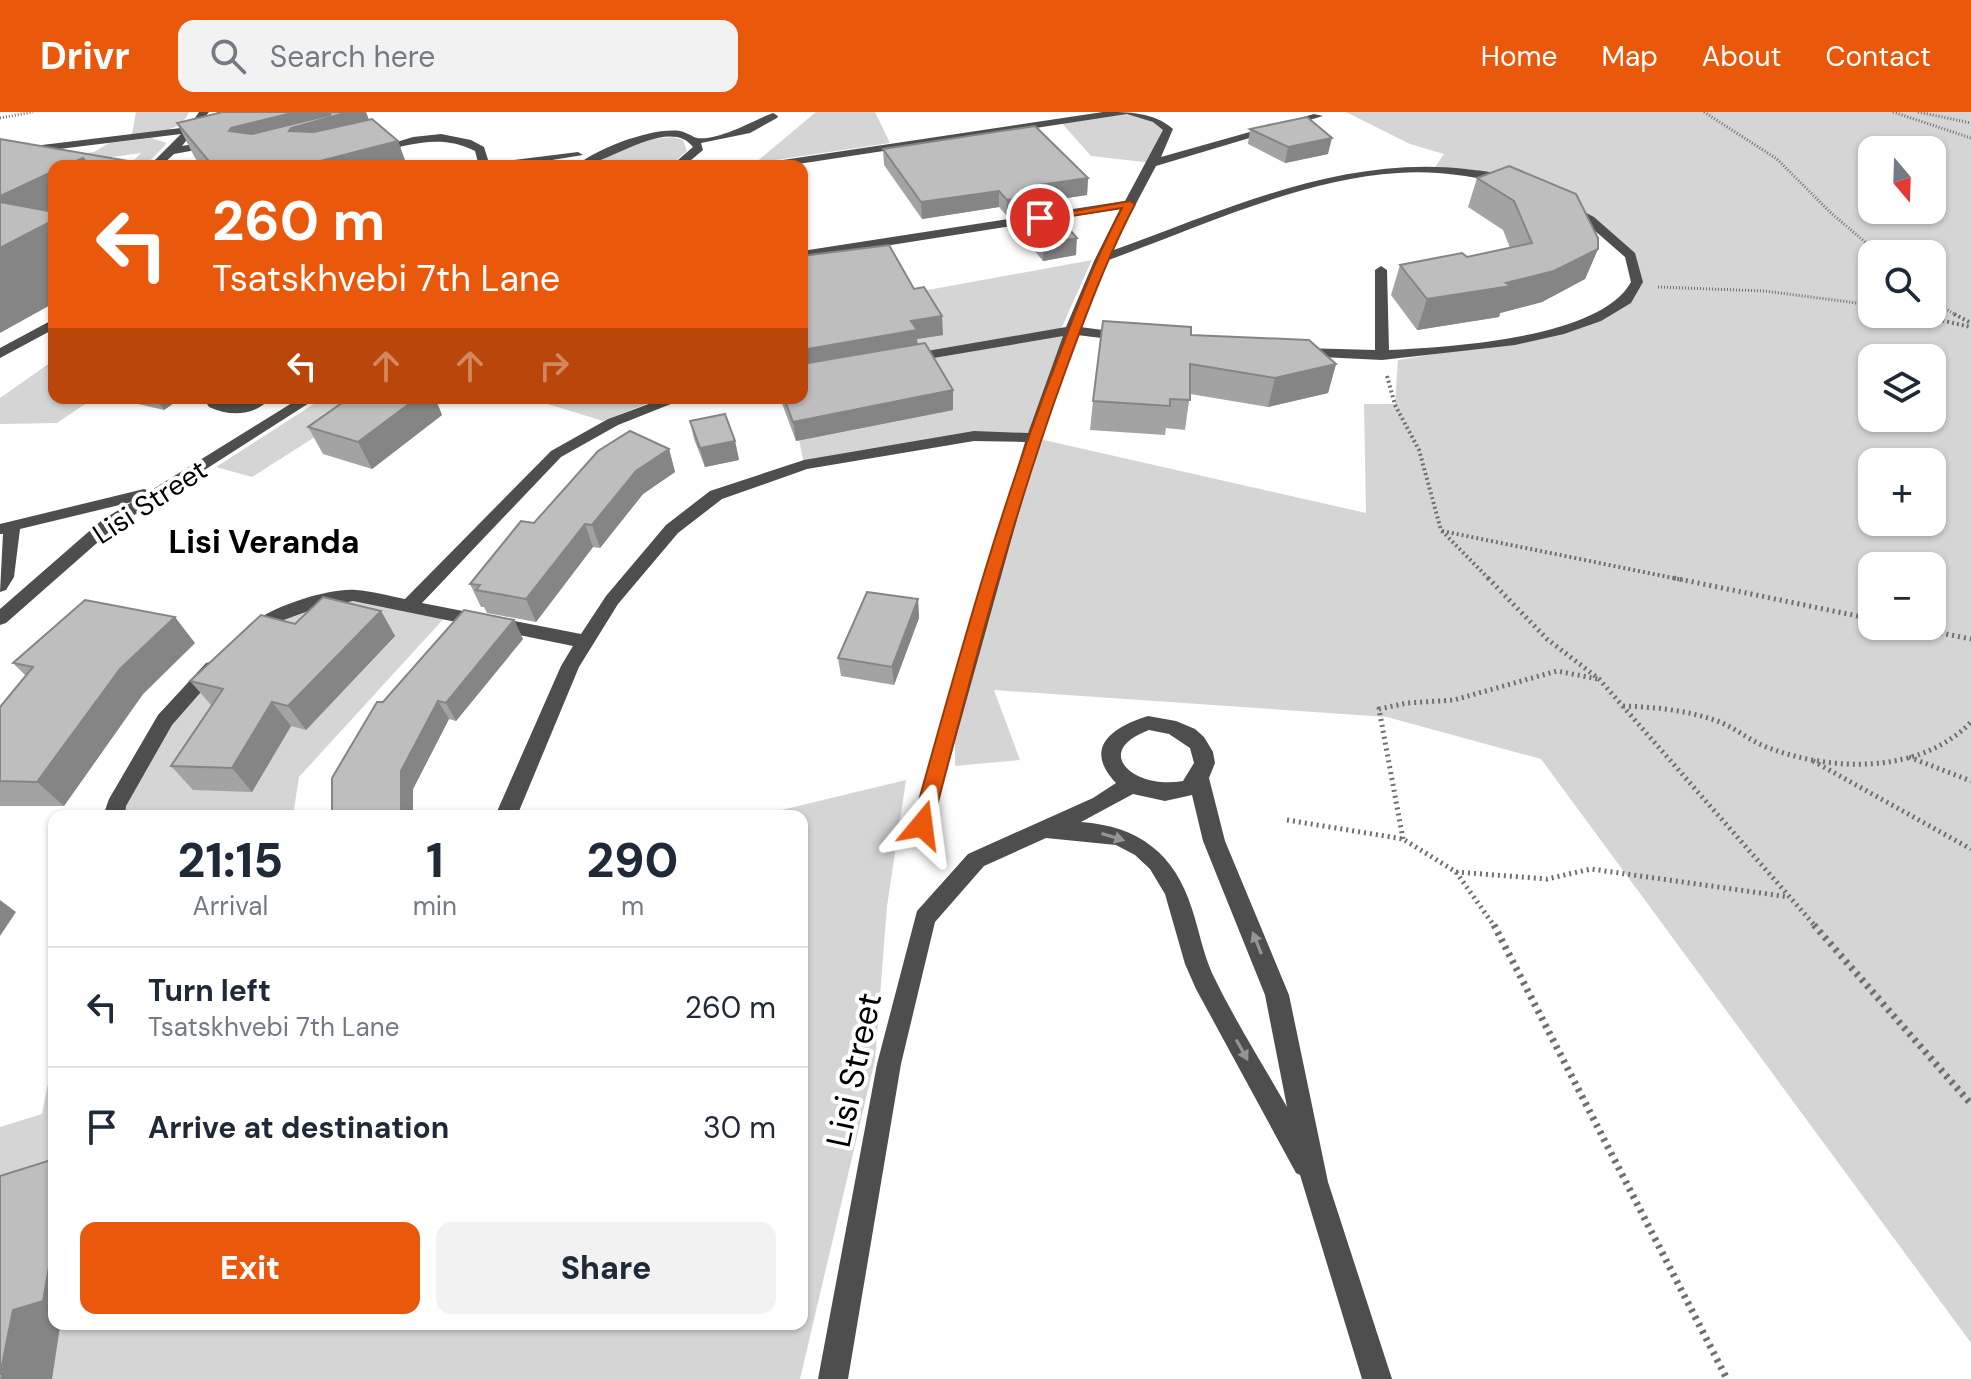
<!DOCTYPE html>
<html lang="en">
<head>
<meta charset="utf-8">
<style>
	body { margin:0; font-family:"DM Sans",sans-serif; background:#f2f2f3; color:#1f2937; height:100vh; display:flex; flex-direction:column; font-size:30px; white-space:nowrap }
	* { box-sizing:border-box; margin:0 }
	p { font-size:26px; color:#747a83 }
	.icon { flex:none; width:44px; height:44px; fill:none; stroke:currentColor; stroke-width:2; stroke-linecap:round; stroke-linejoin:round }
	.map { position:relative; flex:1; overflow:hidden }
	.sheet { position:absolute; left:48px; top:698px; width:760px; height:520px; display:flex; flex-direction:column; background:#fff; border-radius:16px; box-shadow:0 2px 6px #0004 }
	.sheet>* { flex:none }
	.top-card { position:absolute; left:48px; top:48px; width:760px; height:244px; border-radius:16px; box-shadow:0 2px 6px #0004; background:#ea580c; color:#fff; overflow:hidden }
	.needle { width:52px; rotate:161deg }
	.fabs { position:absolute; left:1858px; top:24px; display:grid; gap:16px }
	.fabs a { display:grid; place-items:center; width:88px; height:88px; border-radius:16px; background:#fff; box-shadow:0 2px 6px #0004; font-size:40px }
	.pin { position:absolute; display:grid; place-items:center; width:68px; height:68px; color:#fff; margin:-34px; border:4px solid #fff; border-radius:50%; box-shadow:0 2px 8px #0007 }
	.me { position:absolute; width:88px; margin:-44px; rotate:16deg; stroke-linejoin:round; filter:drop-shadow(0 0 6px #0008) }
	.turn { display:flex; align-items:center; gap:28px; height:168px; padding:0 32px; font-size:36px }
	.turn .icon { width:104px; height:104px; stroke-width:2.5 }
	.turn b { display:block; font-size:56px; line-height:68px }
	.lanes { display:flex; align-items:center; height:76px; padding:0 32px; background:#0003; justify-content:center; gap:40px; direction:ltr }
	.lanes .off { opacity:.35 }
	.eta { display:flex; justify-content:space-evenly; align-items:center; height:136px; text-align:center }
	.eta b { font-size:48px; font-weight:800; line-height:56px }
	.cta { display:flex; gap:16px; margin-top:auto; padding:16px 32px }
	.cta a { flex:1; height:92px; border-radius:16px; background:#ea580c; color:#fff; font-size:32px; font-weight:800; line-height:92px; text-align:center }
	.cta a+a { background:#f2f2f3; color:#1f2937 }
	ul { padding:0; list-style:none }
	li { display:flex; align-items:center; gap:24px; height:120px; padding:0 32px; border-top:2px solid #e0e1e3 }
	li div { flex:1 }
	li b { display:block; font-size:30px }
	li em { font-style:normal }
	header { display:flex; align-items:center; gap:48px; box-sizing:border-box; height:112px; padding:0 40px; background:#ea580c; color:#fff }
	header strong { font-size:38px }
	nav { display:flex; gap:44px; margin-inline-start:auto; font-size:28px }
	.search { width:560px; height:72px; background:#f2f2f3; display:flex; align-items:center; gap:20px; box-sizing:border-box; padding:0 28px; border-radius:16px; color:#747a83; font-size:30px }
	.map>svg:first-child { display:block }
</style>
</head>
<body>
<header>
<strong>Drivr</strong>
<div class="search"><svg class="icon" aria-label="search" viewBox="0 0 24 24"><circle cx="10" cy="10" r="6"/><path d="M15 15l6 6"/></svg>Search here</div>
<nav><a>Home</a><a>Map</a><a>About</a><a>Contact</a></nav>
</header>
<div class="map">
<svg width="1971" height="1267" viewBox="0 0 1971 1267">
	<rect width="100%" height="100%" fill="#fff"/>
	<g fill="#d5d5d5" fill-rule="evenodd">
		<path d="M136 0H189C180 22 153 20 132 22Z"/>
		<polygon points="816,0 875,0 890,31 755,51"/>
		<polygon points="1131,0 1157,8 1168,17 1153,51 1091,44 1060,9"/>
		<path d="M1346 0H1971V1231L1541 647 1387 605 994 578 1020 648 955 654V599L1034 326 974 324 804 353 791 286H802V265L1072 218 1035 326 1366 401 1364 292H1395L1398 248C1458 237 1577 227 1624 190 1630 186 1633 177 1637 170L1631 144 1607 121 1465 58 1435 55 1444 42 1410 32ZM1872 38H1932V98H1872ZM1872 142H1932V202H1872ZM1872 246H1932V306H1872ZM1872 350H1932V410H1872ZM1872 454H1932V514H1872Z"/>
		<polygon points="673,25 683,28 687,39 669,54 591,54 632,29"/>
		<polygon points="151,26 167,31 145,54 128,54 141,41 0,61 23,50 94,40 109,31"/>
		<polygon points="1092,148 1061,217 802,261 802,201"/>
		<polygon points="54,248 54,286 94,286 57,311 0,312 0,286"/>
		<polygon points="323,286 376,286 252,365 216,355"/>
		<polygon points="528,286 661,286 603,309"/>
		<polygon points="353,483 448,502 299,665 293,704 114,704 165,608 272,506"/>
		<polygon points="906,668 887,794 875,948 800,1267 0,1267 0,1015 42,1002 54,941 54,1212 802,1212 802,704 757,704"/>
	</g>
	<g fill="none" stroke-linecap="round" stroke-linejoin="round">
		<g stroke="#707070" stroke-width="3" stroke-dasharray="1 2" stroke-linecap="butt">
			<polyline points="1704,0 1777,47 1830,100 1879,142"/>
			<polyline points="1893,0 1971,26"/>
			<polyline points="1918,0 1971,11"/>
			<polyline points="0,6 33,0"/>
			<polyline points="1658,175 1765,179 1872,193"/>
			<polyline points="1932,189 1958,204"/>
			<polyline points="1913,202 1920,204"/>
		</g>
		<g stroke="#707070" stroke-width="4" stroke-dasharray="2 3" stroke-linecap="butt">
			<polyline points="1913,202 1971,215"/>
			<polyline points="1954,202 1971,211"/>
			<polyline points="1387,264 1395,293 1419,338 1441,418 1490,468"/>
			<polyline points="1442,419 1683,468"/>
		</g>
		<g stroke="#707070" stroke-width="5" stroke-dasharray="2 4" stroke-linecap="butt">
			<polyline points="1488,466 1547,527 1599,567 1816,815"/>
			<polyline points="1674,466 1872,507"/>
			<polyline points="1905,514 1971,527"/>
			<path d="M1623 594C1654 595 1685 598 1714 608 1734 614 1749 629 1769 636 1833 660 1921 662 1971 610"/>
			<polyline points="1909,645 1971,669"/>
			<polyline points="1813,649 1971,737"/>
			<polyline points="1287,708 1403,727 1456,760 1547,767 1591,757 1789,785"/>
			<polyline points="1403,727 1379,597 1407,591 1454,588 1557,559 1598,567"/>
			<polyline points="1456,760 1495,815"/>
		</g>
		<g stroke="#707070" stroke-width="7" stroke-dasharray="3 5" stroke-linecap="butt">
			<polyline points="1494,813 1727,1267"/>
			<polyline points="1814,813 1971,992"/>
		</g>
		<g fill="#4e4e4e" fill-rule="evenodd">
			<polygon points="199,0 209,0 182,34 194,32 221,0 231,0 201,37 174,42 161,54 149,54 181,22 43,39 0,52 0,45 42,33 189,15"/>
			<path d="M1103 0C1129 0 1154 0 1173 17L1161 45 1314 2 1323 4 1156 54 1111 139C1226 98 1340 43 1466 57 1482 59 1506 61 1519 70L1513 73C1475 65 1437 58 1398 61 1301 67 1197 116 1106 149L1080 215 1126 221 1133 225 1126 229 1077 223 1031 357 930 719 922 722 914 719 911 713 1025 330 974 329 807 357 722 387 678 421 618 492 579 555 517 704H495L561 554 573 534 353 489 314 497 278 510 257 526H245L242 521C257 498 329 475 356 478 372 479 389 484 405 487L551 339 608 307 665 286H686L618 313 561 345 422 491 581 522 606 484 666 413 710 379 804 348 974 319 1028 321 1063 224 904 251 897 247 904 243 1066 215 1094 149 1120 97 802 147V139L1125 89 1163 18 1153 10 1127 2 785 54H757L763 51Z"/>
			<path d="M773 1 778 4 777 6 750 21 701 31 703 38 684 54H671L693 35C669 3 607 54 576 54 597 36 653 15 680 19 686 20 693 25 697 26 719 29 754 8 773 1Z"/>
			<path d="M441 22 471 28 484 35 489 51 578 40 583 43 515 54H479L475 39C441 21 407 33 372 42L367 39 413 25Z"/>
			<path d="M1567 91 1594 105 1635 141 1643 170 1631 191 1601 209 1564 222 1515 233 1382 248 1301 244 1294 240 1301 236 1375 238V158L1381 154 1387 158 1389 238C1448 235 1600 227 1631 170L1625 145 1586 111 1563 96 1561 94Z"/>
			<polygon points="54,207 54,217 0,246 0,236"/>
			<path d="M211 286H225L222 290C240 296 254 286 271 286 254 304 231 305 209 295L207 292Z"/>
			<polygon points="300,286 317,286 114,416 6,511 0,513 0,497 102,408 132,390 20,417 14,465 6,478 0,480 3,422 0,422 0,412 144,377 150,379"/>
			<polygon points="213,549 222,556 172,613 126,694 125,704 103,704 109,687 158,603 206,551"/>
			<path d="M1148 604 1176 609 1195 617 1204 625 1213 640 1215 651 1209 666 1225 729 1289 883 1328 1070 1392 1267H1362L1300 1063 1296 1061 1196 877 1185 852 1165 782 1150 757 1135 743 1116 733 1046 726 984 754 935 810 901 952 848 1267H818L877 952 917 799 968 742 1093 686 1116 671C1082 635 1113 615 1148 604ZM1149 618 1169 622 1190 636 1194 651 1183 669C1135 678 1090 640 1149 618ZM1133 682 1165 689 1192 683 1203 729 1265 883 1287 995C1262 951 1234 907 1212 861 1203 841 1199 818 1192 797 1175 742 1139 714 1081 710Z"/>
		</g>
	</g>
	<g fill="#a3a3a3">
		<polygon points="216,0 366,0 368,7 398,29 407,54 202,54 195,46 177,11 217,2"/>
		<polygon points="1250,17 1328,42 1285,51 1248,32"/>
		<polygon points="883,37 1088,66 1087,83 1039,90 1039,96 1076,143 1043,149 1016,116 1017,103 1007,104 999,95 922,107 884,53"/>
		<polygon points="1477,66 1598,137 1585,167 1542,190 1500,201 1499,205 1417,218 1391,183 1400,153 1467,145 1510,136 1503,118 1468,95"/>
		<polygon points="914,177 943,223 917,227 918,232 953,298 796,329 780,286 802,286"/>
		<polygon points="1191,223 1336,252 1328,281 1268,295 1190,282 1185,318 1166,316 1165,323 1090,318 1093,289"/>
		<polygon points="112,286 181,286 164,298"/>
		<polygon points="349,286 435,286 442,303 372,357 323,342 308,315"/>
		<polygon points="690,309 735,329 739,348 705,355 694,327"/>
		<polygon points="669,337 675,360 643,382 600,436 593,435 536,510 487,501 484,495 481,495 470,472"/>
		<polygon points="918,487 919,506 894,573 841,564 838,546"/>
		<polygon points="381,499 395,524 306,618 291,614 252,680 193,678 171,654 212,594 190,569 295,512"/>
		<polygon points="514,508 523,527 456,609 449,607 413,677 383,590"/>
		<polygon points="195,531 143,582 64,694 0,694 0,595 26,564 13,551"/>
	</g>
	<g fill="#858585">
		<polygon points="296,0 329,0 331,5 348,0 366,0 376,26 398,29 407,54 301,54 229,19 231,16"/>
		<polygon points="1332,26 1328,42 1285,51 1288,35"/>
		<polygon points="83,46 88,54 65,54"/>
		<polygon points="54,59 54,191 0,221 0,84"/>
		<polygon points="1088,66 1087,83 1039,90 1038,99 1017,99 1017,103 1007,104 1007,88 1032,74"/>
		<polygon points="999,79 999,95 922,107 921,90"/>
		<polygon points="1077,126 1076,143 1043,149 1044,132"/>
		<polygon points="1598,137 1585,167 1542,190 1500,201 1499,205 1417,218 1427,187"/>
		<polygon points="942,204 943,223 917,227 918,238 802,258 802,238 911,209"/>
		<polygon points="1336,252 1328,281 1268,295 1275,266"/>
		<polygon points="953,278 953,298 796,329 793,310"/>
		<polygon points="156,286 181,286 164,298"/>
		<polygon points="417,286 435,286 442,303 372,357 358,330"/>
		<polygon points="735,329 739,348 705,355 700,336"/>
		<polygon points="669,337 675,360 643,382 600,436 592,413 636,359"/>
		<polygon points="585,412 593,435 536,510 526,487"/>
		<polygon points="918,487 919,506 894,573 892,555"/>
		<polygon points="381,499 395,524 306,618 288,594"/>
		<polygon points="175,505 195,531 143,582 64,694 37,670 120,557"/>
		<polygon points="514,508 523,527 456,609 446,591"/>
		<polygon points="438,589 449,607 413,677 413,704 401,704 401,659"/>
		<polygon points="272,590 291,614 252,680 232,656"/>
		<polygon points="0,788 16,800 0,824"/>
		<polygon points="54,1127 54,1212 71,1212 60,1215 52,1267 0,1267 13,1198"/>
	</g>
	<g fill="#bebebe" stroke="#858585" stroke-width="2">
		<polygon points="218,0 296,0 231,16 229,19 252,22 330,3 331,0 348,0 291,16 289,19 314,20 372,7 398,29 301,54 213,54 177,11 219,1"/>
		<polygon points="1307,5 1332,26 1288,35 1250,17"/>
		<polygon points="1035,14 1088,66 1032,74 1039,83 1007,88 999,79 921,90 883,37"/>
		<polygon points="0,27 157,54 89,54 83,46 65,54 54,54 54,59 0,84"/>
		<polygon points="1509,54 1576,82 1598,126 1598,137 1554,159 1506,171 1511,174 1427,187 1400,153 1462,141 1467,145 1532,131 1514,89 1477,66"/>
		<polygon points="0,90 54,100 54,108 0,136"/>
		<polygon points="1049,94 1077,126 1044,132 1017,99"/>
		<polygon points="889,133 914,177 924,175 942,204 911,209 917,218 802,238 802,144"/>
		<polygon points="1103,209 1191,215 1191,223 1309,228 1336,252 1275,266 1190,252 1190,288 1170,287 1170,294 1093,289"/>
		<polygon points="925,231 953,278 793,310 784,286 802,286 802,252"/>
		<polygon points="349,286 417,286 358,330 308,315"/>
		<polygon points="725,302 735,329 700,336 690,309"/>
		<polygon points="630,319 669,337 636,359 592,413 585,412 526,487 476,478 480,473 470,472 521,409 534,411 598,339"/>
		<polygon points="867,480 918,487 892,555 838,546"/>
		<polygon points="323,485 381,499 288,594 272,590 232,656 171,654 223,577 190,569 261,503 295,512"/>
		<polygon points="85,488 175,505 120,557 37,670 0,669 0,595 33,555 13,551"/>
		<polygon points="464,498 514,508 446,591 438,589 401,659 401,704 332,704 332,666 377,590 383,590"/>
		<polygon points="54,1047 54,1127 43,1189 13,1198 0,1263 0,1064"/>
	</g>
	<defs><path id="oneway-solid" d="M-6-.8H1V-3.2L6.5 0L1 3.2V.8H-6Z" transform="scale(2)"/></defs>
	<g fill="#959595">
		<use href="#oneway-solid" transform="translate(1113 725) rotate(17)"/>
		<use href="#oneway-solid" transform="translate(1257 831) rotate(-112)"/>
		<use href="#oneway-solid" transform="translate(1242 938) rotate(61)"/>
	</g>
	<path fill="#ea580c" stroke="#983908" stroke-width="2" d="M1130 89 1135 92C1107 146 1086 202 1065 260 1011 408 972 560 932 713L929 718H915L912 713C955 560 996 407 1053 259 1074 203 1094 149 1122 96L1040 109 1035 106Z"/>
	<g text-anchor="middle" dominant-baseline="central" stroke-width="8" stroke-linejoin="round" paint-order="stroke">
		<g font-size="28" fill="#000" stroke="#fff">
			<text transform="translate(150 390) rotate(-33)">Lisi Street</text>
		</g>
		<g font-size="32" font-weight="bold" fill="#000" stroke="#fff">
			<text x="264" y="430">Lisi Veranda</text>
		</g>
		<g font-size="34" fill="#000" stroke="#fff">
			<text transform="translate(854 958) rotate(-78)">Lisi Street</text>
		</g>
	</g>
</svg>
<div class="fabs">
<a><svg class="needle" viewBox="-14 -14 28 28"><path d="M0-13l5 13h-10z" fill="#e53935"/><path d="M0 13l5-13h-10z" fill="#747a83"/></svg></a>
<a><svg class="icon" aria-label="search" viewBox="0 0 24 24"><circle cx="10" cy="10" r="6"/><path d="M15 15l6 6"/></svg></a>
<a><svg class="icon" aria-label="layers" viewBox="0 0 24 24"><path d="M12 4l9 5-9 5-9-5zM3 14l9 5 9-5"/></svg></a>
<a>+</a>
<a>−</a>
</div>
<div class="pin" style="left:1040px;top:106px;background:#d93025"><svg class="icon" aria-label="arrive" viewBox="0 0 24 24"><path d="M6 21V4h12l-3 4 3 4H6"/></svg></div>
<svg class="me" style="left:922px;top:713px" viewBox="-20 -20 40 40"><path d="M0-17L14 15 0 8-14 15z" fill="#ea580c" stroke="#fff" stroke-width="4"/></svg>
<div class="top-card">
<div class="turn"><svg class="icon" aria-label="left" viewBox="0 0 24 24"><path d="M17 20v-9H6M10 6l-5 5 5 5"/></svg><div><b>260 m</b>Tsatskhvebi 7th Lane</div></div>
<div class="lanes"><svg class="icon" aria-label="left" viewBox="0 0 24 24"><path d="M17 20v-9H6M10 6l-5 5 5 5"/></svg><svg class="icon off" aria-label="ahead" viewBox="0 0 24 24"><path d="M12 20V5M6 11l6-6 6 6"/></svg><svg class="icon off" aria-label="ahead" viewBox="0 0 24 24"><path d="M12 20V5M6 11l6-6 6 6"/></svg><svg class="icon off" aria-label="right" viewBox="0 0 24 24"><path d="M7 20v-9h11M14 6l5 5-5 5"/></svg></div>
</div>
<section class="sheet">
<div class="eta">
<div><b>21:15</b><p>Arrival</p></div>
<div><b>1</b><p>min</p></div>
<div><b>290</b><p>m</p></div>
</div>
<ul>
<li><svg class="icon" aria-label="left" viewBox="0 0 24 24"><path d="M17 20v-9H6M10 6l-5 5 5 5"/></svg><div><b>Turn left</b><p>Tsatskhvebi 7th Lane</p></div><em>260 m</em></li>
<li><svg class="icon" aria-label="arrive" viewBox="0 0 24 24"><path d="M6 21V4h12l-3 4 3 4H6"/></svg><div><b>Arrive at destination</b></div><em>30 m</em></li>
</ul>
<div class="cta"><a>Exit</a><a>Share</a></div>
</section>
</div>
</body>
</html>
